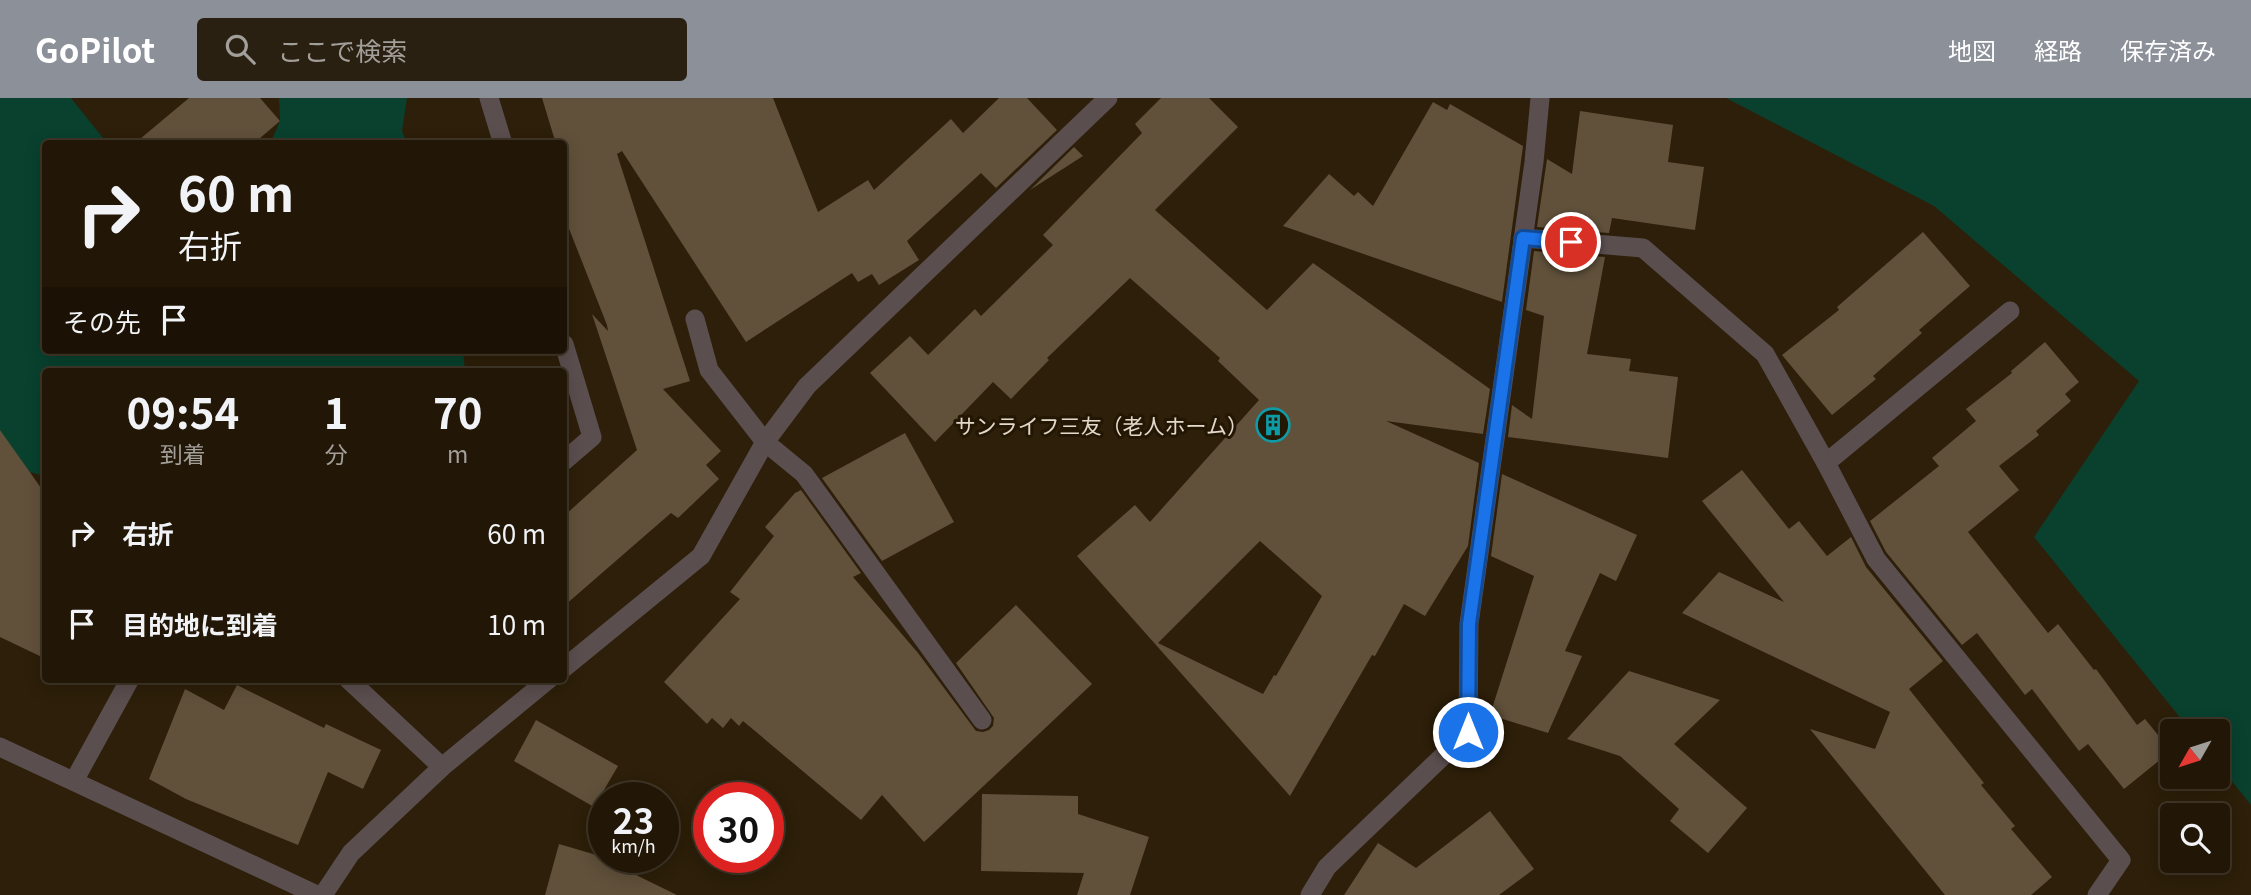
<!DOCTYPE html>
<html lang="ja">
<head>
<meta charset="utf-8">
<style>
	body { margin:0; font-family:Georgia,"Noto Sans JP",serif; background:#2a2011; color:#f1f3f6; height:100vh; display:flex; flex-direction:column; font-size:26px; white-space:nowrap }
	* { box-sizing:border-box; margin:0 }
	p { font-size:23px; color:#a29f9b }
	.icon { flex:none; width:38px; height:38px; fill:none; stroke:currentColor; stroke-width:2; stroke-linecap:round; stroke-linejoin:round }
	.map { position:relative; flex:1; overflow:hidden }
	.details { position:absolute; left:42px; top:270px; width:525px; height:315px; display:flex; flex-direction:column; background:#221707; border-radius:7px; box-shadow:0 4px 18px #0003,0 0 0 2px #3f3628 }
	.details>* { flex:none }
	.top-card { position:absolute; left:42px; top:42px; width:525px; height:214px; border-radius:7px; box-shadow:0 4px 18px #0003,0 0 0 2px #3f3628; background:#221707; color:#f1f3f6; overflow:hidden }
	.needle { width:46px; rotate:231deg }
	.fabs { position:absolute; left:2160px; top:621px; display:grid; gap:14px }
	.fabs a { display:grid; place-items:center; width:70px; height:70px; border-radius:7px; background:#221707; box-shadow:0 4px 18px #0003,0 0 0 2px #3f3628; font-size:35px }
	.speed { position:absolute; left:588px; top:684px; display:flex; gap:14px; font-size:35px; font-weight:700; text-align:center }
	.speed>* { display:grid; place-content:center; width:91px; height:91px; border-radius:50%; background:#221707; box-shadow:0 4px 18px #0003,0 0 0 2px #3f3628; line-height:1 }
	.speed small { font-size:18px; font-weight:400 }
	.speed .limit { border:10px solid #d22; background:#fff; color:#111 }
	.pin { position:absolute; display:grid; place-items:center; width:60px; height:60px; color:#fff; margin:-30px; border:4px solid #fff; border-radius:50%; box-shadow:0 2px 7px #0007 }
	.me { position:absolute; width:77px; margin:-38px; rotate:0deg; stroke-linejoin:round; filter:drop-shadow(0 0 5px #0008) }
	.turn { display:flex; align-items:center; gap:24px; height:147px; padding:0 21px; font-size:32px }
	.turn .icon { width:91px; height:91px; stroke-width:2.5 }
	.turn b { display:block; font-size:49px; line-height:60px }
	.then { display:flex; align-items:center; height:66px; padding:0 21px; background:#0003; gap:14px; font-size:26px }
	.eta { display:flex; justify-content:space-evenly; align-items:center; height:119px; text-align:center }
	.eta b { font-size:42px; font-weight:700; line-height:49px }
	ul { padding:0; list-style:none }
	li { display:flex; align-items:center; gap:21px; height:91px; padding:0 21px }
	li div { flex:1 }
	li b { display:block; font-size:26px }
	li em { font-style:normal }
	header { display:flex; align-items:center; gap:42px; box-sizing:border-box; height:98px; padding:0 35px; background:#8c9099; color:#fff }
	header strong { font-size:33px }
	nav { display:flex; gap:38px; margin-inline-start:auto; font-size:24px }
	.search { width:490px; height:63px; background:#2a2011; display:flex; align-items:center; gap:18px; box-sizing:border-box; padding:0 24px; border-radius:7px; color:#a29f9b; font-size:26px }
	.map>svg:first-child { display:block }
</style>
</head>
<body>
<header>
<strong>GoPilot</strong>
<div class="search"><svg class="icon" aria-label="search" viewBox="0 0 24 24"><circle cx="10" cy="10" r="6"/><path d="M15 15l6 6"/></svg>ここで検索</div>
<nav><a>地図</a><a>経路</a><a>保存済み</a></nav>
</header>
<div class="map">
<svg width="2251" height="797" viewBox="0 0 2251 797">
	<rect width="100%" height="100%" fill="#2d1f09"/>
	<g fill="#09412e">
		<polygon points="0,0 71,0 107,45 46,46 46,252 463,252 465,273 46,273 45,378 9,369 0,362"/>
		<polygon points="279,0 407,0 402,33 407,45 270,46 280,23"/>
		<polygon points="1726,0 2251,0 2251,707 2217,665 2217,634 2191,633 2034,439 2139,283 1934,108"/>
	</g>
	<g fill="#61513b" fill-rule="evenodd">
		<polygon points="189,0 260,0 280,23 253,46 134,46"/>
		<polygon points="542,0 773,0 818,114 868,82 874,92 951,21 963,35 999,0 1027,0 1057,32 996,90 981,75 907,143 919,162 879,187 872,176 858,184 852,175 746,244 622,53 617,56 690,283 663,291 721,353 706,367 719,381 678,420 671,415 564,508 564,418 637,352 592,216 608,233 607,227 564,118 564,46 556,46"/>
		<path d="M1161 0H1209L1238 29 1155 112 1267 212 1313 165 1490 291 1483 336 1386 323 1479 365 1468 448 1425 518 1404 506 1375 558 1372 557 1290 698 1077 458 1135 407 1150 424 1259 302 1218 263 1220 260 1130 180 1047 260 1049 262 1011 301 993 284 935 344 870 275 910 238 928 257 975 211 981 218 1053 147 1043 137 1142 35 1135 26ZM1260 443 1322 498 1276 578 1274 577 1263 596 1158 545Z"/>
		<polygon points="1433,4 1447,12 1450,6 1523,48 1502,204 1283,128 1329,76 1354,98 1358,94 1373,108"/>
		<polygon points="1580,13 1673,27 1668,64 1704,69 1695,132 1612,120 1609,135 1537,129 1547,61 1572,76"/>
		<polygon points="1074,49 1083,58 1030,92"/>
		<polygon points="1923,134 1970,188 1919,232 1922,235 1873,278 1876,281 1832,317 1782,257 1839,212 1837,209"/>
		<polygon points="1534,153 1605,159 1587,256 1631,261 1629,273 1678,279 1668,360 1508,339 1512,307 1532,321 1544,218 1526,212"/>
		<polygon points="2045,244 2079,284 2065,296 2071,303 2036,333 2039,337 1999,368 2019,392 1968,434 2048,535 2058,526 2094,572 2096,571 2137,627 2145,621 2171,653 2124,691 2088,646 2079,653 2032,591 2025,597 1977,535 1962,547 1886,454 1870,423 1939,368 1932,360 1976,323 1966,311 2012,275 2011,273"/>
		<polygon points="0,332 46,397 46,561 0,539"/>
		<polygon points="905,335 954,424 882,463 822,380"/>
		<polygon points="1742,372 1789,431 1799,423 1827,458 1851,439 1866,469 1943,563 1909,591 1984,685 1981,687 2015,728 2011,731 2052,779 2031,797 1945,797 1810,631 1875,651 1890,614 1682,515 1719,474 1784,504 1702,403"/>
		<polygon points="1502,376 1637,437 1616,483 1600,475 1565,553 1582,558 1548,635 1490,617 1534,478 1491,458"/>
		<polygon points="801,392 861,475 853,479 918,555 976,633 983,634 989,632 993,628 994,620 956,565 1016,507 1092,586 924,744 882,697 861,722 743,623 739,628 731,620 723,630 712,620 707,626 664,584 740,501 730,494 774,438 765,429 795,395"/>
		<polygon points="1629,573 1720,602 1674,646 1747,710 1708,755 1670,723 1679,711 1620,658 1567,641"/>
		<polygon points="237,587 324,630 326,626 381,652 363,691 328,674 298,747 186,701 149,681 185,591 224,612"/>
		<polygon points="536,622 618,668 594,709 514,663"/>
		<polygon points="982,696 1078,698 1078,716 1149,739 1130,797 1077,797 1084,775 981,773"/>
		<polygon points="1490,713 1534,771 1499,797 1344,797 1378,745 1416,770"/>
		<polygon points="559,746 593,756 677,797 545,797"/>
	</g>
	<g fill="none" stroke-linecap="round" stroke-linejoin="round">
		<g stroke="#5b4e4f" stroke-width="19">
			<polyline points="489,0 503,46"/>
			<polyline points="1523,140 1643,150 1765,256 1826,365 1876,461 2121,762 2097,797"/>
			<polyline points="695,221 709,272 765,344 804,376 982,622"/>
			<polyline points="564,246 592,339 564,363"/>
			<polyline points="1826,365 2010,213"/>
			<polyline points="564,570 701,458 765,344 807,288 1108,0"/>
			<polyline points="0,649 317,797"/>
			<polyline points="442,669 549,581"/>
			<polyline points="74,683 130,581"/>
			<polyline points="323,797 351,755 442,669 348,581"/>
			<polyline points="1310,797 1327,769 1468,634 1469,526 1534,64 1540,0"/>
		</g>
	</g>
	<g fill="none" stroke-linecap="round" stroke-linejoin="round">
		<defs>
			<polyline id="route" points="1468,634 1469,526 1523,140 1571,144"/>
		</defs>
		<use href="#route" stroke="#114b97" stroke-width="18"/>
		<use href="#route" stroke="#1a73e8" stroke-width="12"/>
	</g>
	<defs>
		<symbol id="building-ring" viewBox="-11 -11 22 22"><circle r="9.5" fill="#231602" stroke="#0f9aa8" stroke-width="1.5"/><path d="M-4-6H4V6H1V3H-1V6H-4ZM-2.5-4.3h1.7v1.8h-1.7ZM.8-4.3h1.7v1.8H.8ZM-2.5-1h1.7V.8h-1.7ZM.8-1h1.7V.8H.8Z" fill="#0f9aa8"/></symbol>
	</defs>
	<g fill-rule="evenodd">
		<use href="#building-ring" x="1254" y="308" width="38" height="38"/>
	</g>
	<g text-anchor="middle" dominant-baseline="central" stroke-width="6" stroke-linejoin="round" paint-order="stroke">
		<g font-size="21" fill="#e2d9cc" stroke="#231602" text-anchor="end">
			<text x="1248" y="327">サンライフ三友（老人ホーム）</text>
		</g>
	</g>
</svg>
<div class="fabs">
<a><svg class="needle" viewBox="-14 -14 28 28"><path d="M0-13l5 13h-10z" fill="#e53935"/><path d="M0 13l5-13h-10z" fill="#a29f9b"/></svg></a>
<a><svg class="icon" aria-label="search" viewBox="0 0 24 24"><circle cx="10" cy="10" r="6"/><path d="M15 15l6 6"/></svg></a>
</div>
<div class="speed"><div>23<small>km/h</small></div><div class="limit">30</div></div>
<div class="pin" style="left:1571px;top:144px;background:#d93025"><svg class="icon" aria-label="arrive" viewBox="0 0 24 24"><path d="M6 21V4h12l-3 4 3 4H6"/></svg></div>
<svg class="me" style="left:1468px;top:634px" viewBox="-20 -20 40 40"><circle r="17" fill="#1a73e8" stroke="#fff" stroke-width="3"/><path d="M0-11L8 9 0 5-8 9z" fill="#fff"/></svg>
<div class="top-card">
<div class="turn"><svg class="icon" aria-label="right" viewBox="0 0 24 24"><path d="M7 20v-9h11M14 6l5 5-5 5"/></svg><div><b>60 m</b>右折</div></div>
<div class="then">その先<svg class="icon" aria-label="arrive" viewBox="0 0 24 24"><path d="M6 21V4h12l-3 4 3 4H6"/></svg></div>
</div>
<section class="details">
<div class="eta">
<div><b>09:54</b><p>到着</p></div>
<div><b>1</b><p>分</p></div>
<div><b>70</b><p>m</p></div>
</div>
<ul>
<li><svg class="icon" aria-label="right" viewBox="0 0 24 24"><path d="M7 20v-9h11M14 6l5 5-5 5"/></svg><div><b>右折</b></div><em>60 m</em></li>
<li><svg class="icon" aria-label="arrive" viewBox="0 0 24 24"><path d="M6 21V4h12l-3 4 3 4H6"/></svg><div><b>目的地に到着</b></div><em>10 m</em></li>
</ul>
</section>
</div>
</body>
</html>
